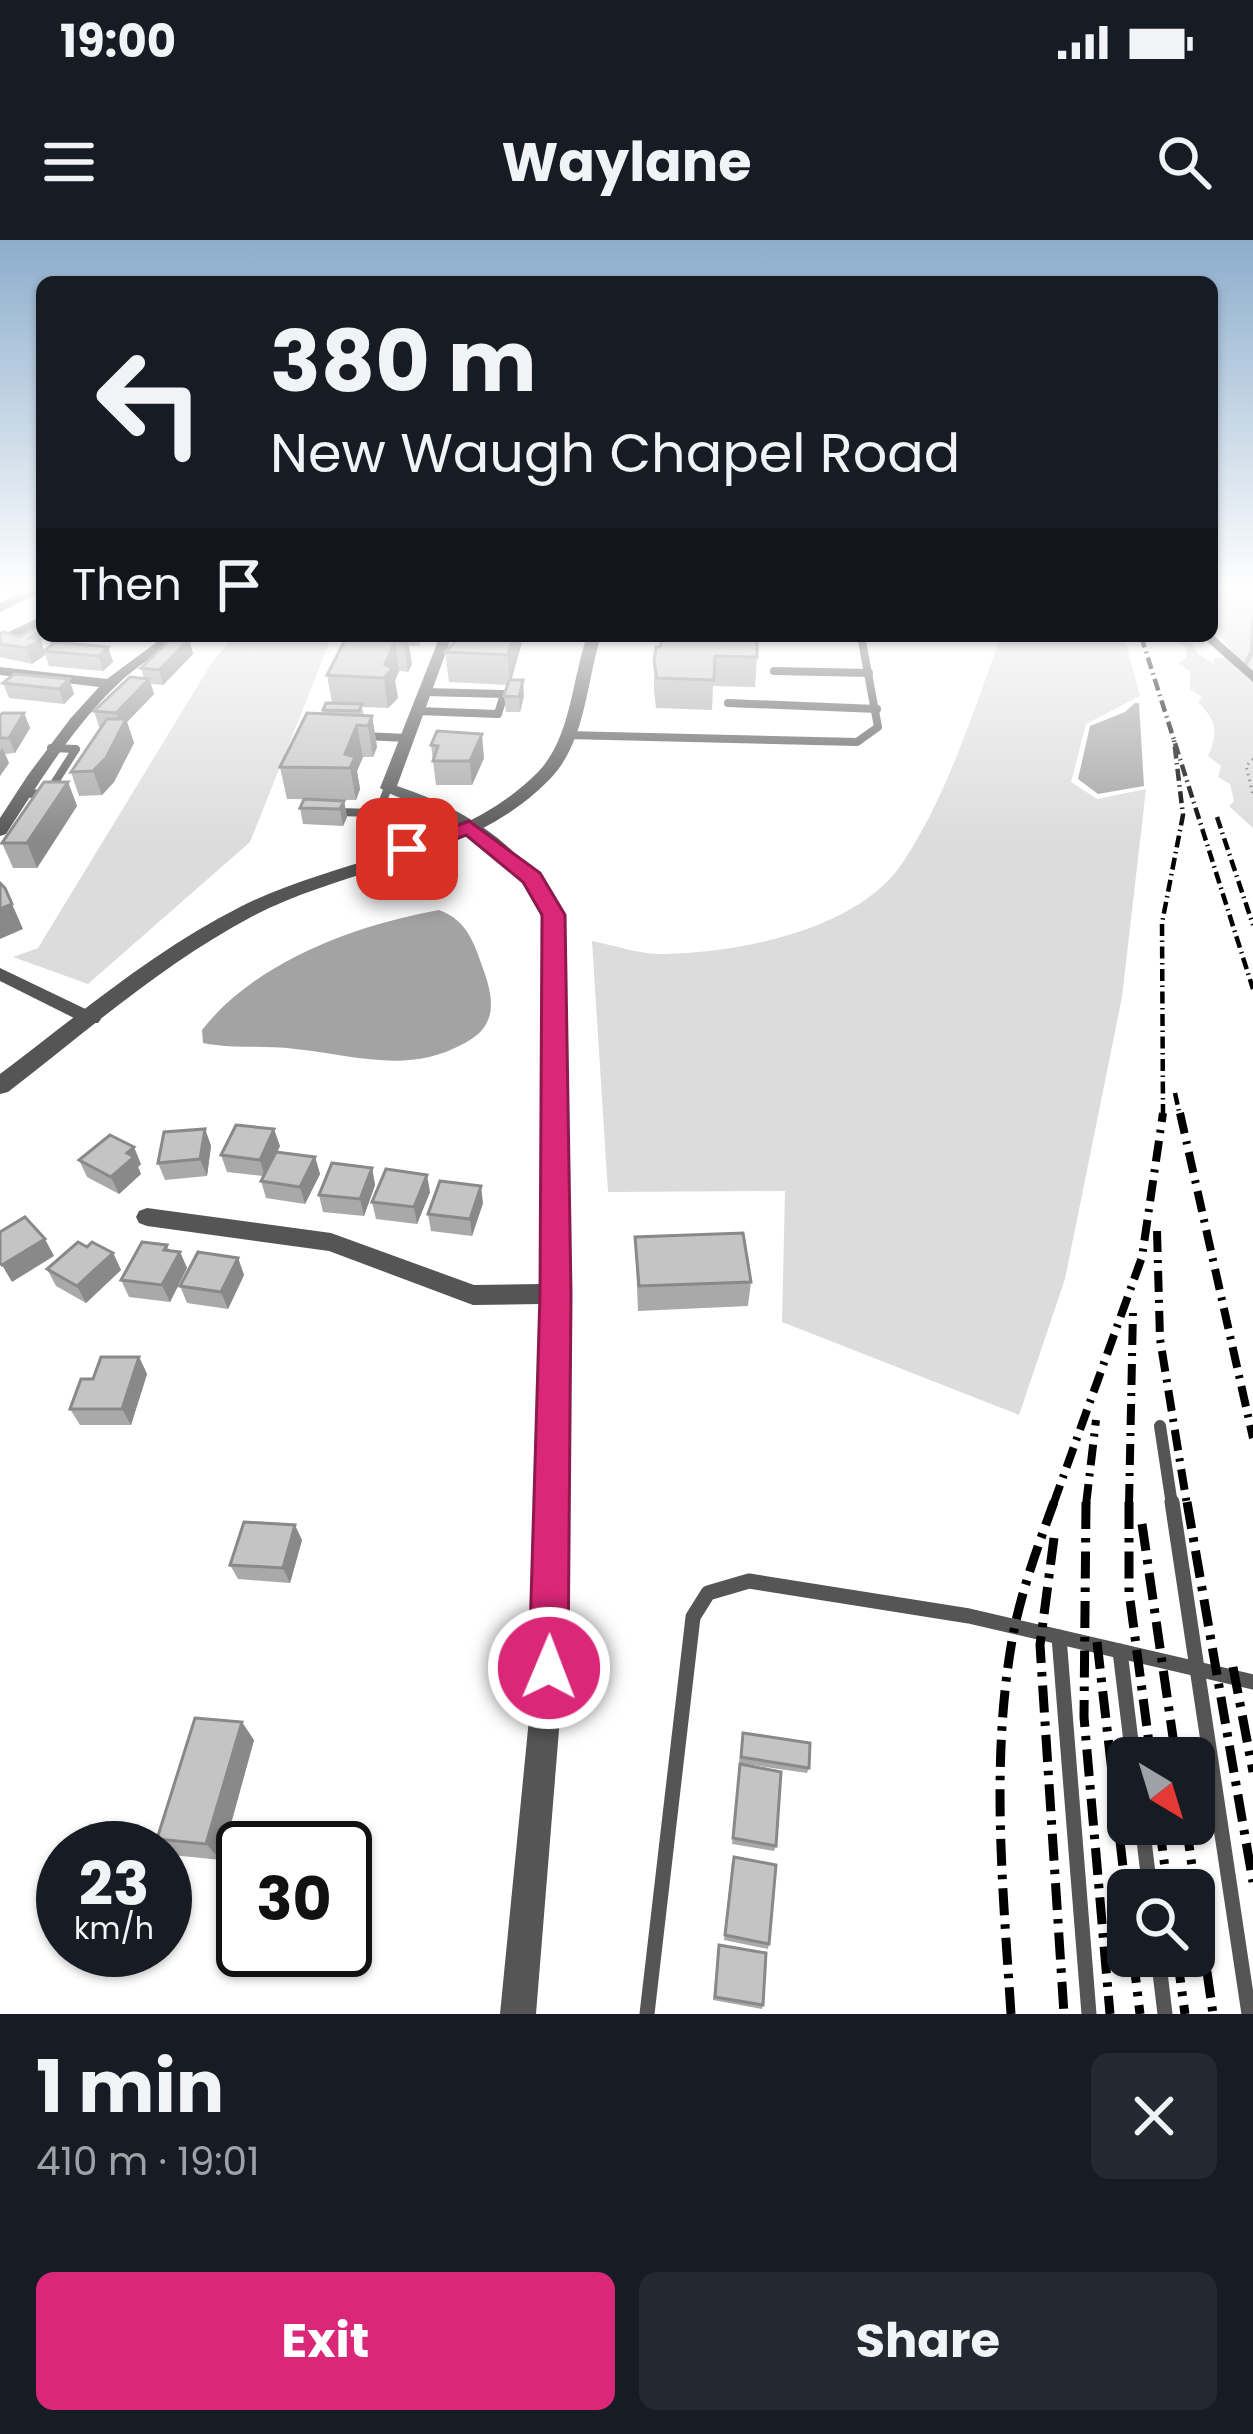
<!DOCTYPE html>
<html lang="en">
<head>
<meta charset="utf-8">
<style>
	body { margin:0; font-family:Poppins,sans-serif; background:#242831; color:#f1f3f6; height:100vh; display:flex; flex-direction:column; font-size:45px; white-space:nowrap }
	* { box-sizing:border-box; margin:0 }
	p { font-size:39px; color:#9ea1a6 }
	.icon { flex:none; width:66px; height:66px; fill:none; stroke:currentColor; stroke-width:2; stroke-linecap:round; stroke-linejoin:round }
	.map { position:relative; height:1774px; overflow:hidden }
	.details { display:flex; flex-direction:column; background:#171b24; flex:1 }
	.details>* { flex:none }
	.hud { position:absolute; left:36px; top:36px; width:1182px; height:366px; border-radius:18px; box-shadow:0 3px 9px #0004; background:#171b24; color:#f1f3f6; overflow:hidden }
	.needle { width:78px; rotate:142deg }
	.tools { position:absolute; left:1107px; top:1497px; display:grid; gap:24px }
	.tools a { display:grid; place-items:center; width:108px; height:108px; border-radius:18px; background:#171b24; box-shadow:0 3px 9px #0004; font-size:60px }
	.speed { position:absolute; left:36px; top:1581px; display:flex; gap:24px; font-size:60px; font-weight:700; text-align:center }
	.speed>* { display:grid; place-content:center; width:156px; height:156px; border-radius:50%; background:#171b24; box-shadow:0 3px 9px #0004; line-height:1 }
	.speed small { font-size:30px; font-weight:400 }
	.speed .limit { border:6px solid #111; border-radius:18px; background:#fff; color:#111 }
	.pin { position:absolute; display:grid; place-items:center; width:102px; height:102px; color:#fff; margin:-51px; border-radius:24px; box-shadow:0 6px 18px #0006 }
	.me { position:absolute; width:132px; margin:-66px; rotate:1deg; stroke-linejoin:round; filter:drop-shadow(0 0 9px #0008) }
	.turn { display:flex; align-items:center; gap:42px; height:252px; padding:0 36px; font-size:54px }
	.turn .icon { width:156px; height:156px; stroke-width:2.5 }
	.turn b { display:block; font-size:84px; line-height:102px }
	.then { display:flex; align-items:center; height:114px; padding:0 36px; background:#0003; gap:24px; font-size:45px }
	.round { display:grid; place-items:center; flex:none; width:126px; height:126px; border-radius:18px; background:#242831 }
	.summary { display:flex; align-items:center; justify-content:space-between; height:204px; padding:0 36px }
	h1 { font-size:72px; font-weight:700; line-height:90px }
	.button { display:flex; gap:24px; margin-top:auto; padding:24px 36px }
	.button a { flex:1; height:138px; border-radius:18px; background:#db2777; color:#fff; font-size:48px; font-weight:700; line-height:138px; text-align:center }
	.button a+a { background:#242831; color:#f1f3f6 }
	.status { display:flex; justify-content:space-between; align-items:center; height:84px; padding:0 60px; background:#171b24; direction:ltr }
	.status svg { height:33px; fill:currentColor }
	header { display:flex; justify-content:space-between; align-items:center; height:156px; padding:0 36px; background:#171b24; font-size:54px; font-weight:700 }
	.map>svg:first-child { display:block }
</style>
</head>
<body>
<div class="status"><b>19:00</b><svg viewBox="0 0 49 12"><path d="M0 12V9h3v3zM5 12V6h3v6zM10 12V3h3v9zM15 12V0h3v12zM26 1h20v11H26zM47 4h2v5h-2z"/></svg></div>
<header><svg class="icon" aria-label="menu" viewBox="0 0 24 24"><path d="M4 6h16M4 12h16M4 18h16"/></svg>Waylane<svg class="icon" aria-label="search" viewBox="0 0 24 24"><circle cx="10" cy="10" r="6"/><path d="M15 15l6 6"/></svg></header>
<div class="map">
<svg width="1253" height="1774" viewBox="0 0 1253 1774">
	<rect width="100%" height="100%" fill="#fff"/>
	<g fill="#dcdcdc">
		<path d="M1212 351H1253V588L1229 566 1234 561 1230 544 1218 537 1221 526 1208 516C1219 492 1216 480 1198 462L1202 457 1190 449V431L1178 423 1187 418 1186 407 1167 398 1188 396 1198 414 1214 424V418L1235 417 1212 382Z"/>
		<polygon points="234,396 332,396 250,602 88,744 13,717 38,708 211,424"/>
		<path d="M1001 396H1124L1140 456 1086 484 1071 542 1097 559 1146 549 1122 757 1065 1039 1019 1175 782 1082 785 951 608 952 592 701C614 705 641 715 664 714 738 713 859 690 903 622 948 554 973 472 1001 396Z"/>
	</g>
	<g fill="#a3a3a3">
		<polygon points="1135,463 1139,463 1144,546 1098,554 1078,539 1090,486 1125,472"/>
		<path d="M439 670C469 681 475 706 485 734 495 764 495 787 465 803 407 835 356 815 295 809 264 805 233 809 203 803L202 790C256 721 356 685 439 670Z"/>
	</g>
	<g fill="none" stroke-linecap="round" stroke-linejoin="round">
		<polyline stroke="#a3a3a3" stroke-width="4.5" points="1245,425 1252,412 1253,381"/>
		<polyline stroke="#777" stroke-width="3" stroke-dasharray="1.5 4.5" stroke-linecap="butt" points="1253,519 1246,526 1253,555"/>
		<g stroke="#555" stroke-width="8">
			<polyline points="774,431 869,433"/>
			<polyline points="728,463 877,469"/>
			<polyline points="417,471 498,474 504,454 425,452"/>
			<polyline points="567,495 857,502 878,487 861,396"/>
			<polyline points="364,496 407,498"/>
			<polyline points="23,554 48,553 76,509 51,508"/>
			<polyline points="336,572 378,573 388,548"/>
		</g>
		<polyline stroke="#555" stroke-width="12" points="1160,1186 1172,1265"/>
		<g stroke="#555" stroke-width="15">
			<polyline points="1172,1262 1249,1774"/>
			<polyline points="1059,1397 1089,1774"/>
			<polyline points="1120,1411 1133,1518"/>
			<polyline points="1142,1584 1150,1650"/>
			<polyline points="1158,1716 1165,1774"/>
			<polyline points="647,1774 693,1377 708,1353 749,1341 969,1376 1253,1442"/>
		</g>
		<g fill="#555" fill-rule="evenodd">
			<polygon points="42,376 42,385 0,405 0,396"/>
			<polygon points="1212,394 1253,431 1253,442 1201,396"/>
			<path d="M165 396H180C161 412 138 425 120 442 74 485 40 541 6 594L0 596V578L28 535 70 479 99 447 0 435V427L107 439Z"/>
			<path d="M440 396H452L397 546C473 571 542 617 566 697L565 1048 568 1054 565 1060 564 1428 536 1774H500L534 1428 541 1064 473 1065 329 1011 147 986 139 983 136 977 139 971 147 968 331 993 474 1045 541 1044 548 697C532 637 488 596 432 570 415 562 395 558 380 548Z"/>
			<polygon points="0,728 98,775 101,779 98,783 84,783 0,741"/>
		</g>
		<g fill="#555" fill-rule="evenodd">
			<polygon points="24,351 42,352 0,372 0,363"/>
			<path d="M587 396H601C586 443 586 503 549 540 471 620 348 626 253 676 164 723 87 791 8 852L0 854V834C77 776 153 711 240 667 336 618 459 612 538 532 571 498 572 439 587 396Z"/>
		</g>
		<g stroke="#000" stroke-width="4.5" stroke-dasharray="12 4.5 1.5 4.5" stroke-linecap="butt">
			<polyline points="1141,396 1253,749"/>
			<polyline points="1217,577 1253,685"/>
			<polyline points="1175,853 1180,876"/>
			<polyline points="1163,876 1162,683 1183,575 1174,500"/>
		</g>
		<g stroke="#000" stroke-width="8" stroke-dasharray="21 8 3 8" stroke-linecap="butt">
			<polyline points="1180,873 1253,1198"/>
			<polyline points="1157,991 1160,1099 1187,1265"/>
			<polyline points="1053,1265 1142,1017 1163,873"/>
			<polyline points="1086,1265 1096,1180"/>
			<polyline points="1129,1265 1133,1070"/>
		</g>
		<g stroke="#000" stroke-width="9" stroke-dasharray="27 9 4.5 9" stroke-linecap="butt">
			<polyline points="1086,1262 1084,1477 1110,1774"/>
			<polyline points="1129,1262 1129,1352 1151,1518"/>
			<polyline points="1187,1262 1253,1642"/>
			<polyline points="1142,1284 1176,1518"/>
			<polyline points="1054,1298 1040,1405 1064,1774"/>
			<polyline points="1097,1402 1128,1670"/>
			<polyline points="1233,1427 1253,1532"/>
			<polyline points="1159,1584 1168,1650"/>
			<polyline points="1186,1584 1213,1774"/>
			<polyline points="1133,1716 1140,1774"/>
			<polyline points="1177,1716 1185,1774"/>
			<path d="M1011 1774C1003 1649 990 1520 1013 1395 1022 1349 1038 1306 1054 1262"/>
		</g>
	</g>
	<g fill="#a9a9a9">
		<polygon points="39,391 45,415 32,424 0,417 0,394 20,397"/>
		<polygon points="113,396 139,396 128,402 113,398"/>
		<polygon points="347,396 422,396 422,399 419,406 409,406 412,424 408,432 399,431 395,441 398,458 388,468 362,467 364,476 372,476 377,507 373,517 363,517 357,531 360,549 356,560 287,559 280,527 323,474 323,470 332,463 327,435"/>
		<polygon points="459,396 522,396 522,402 511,440 524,456 520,472 506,472 504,456 508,445 449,442 445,412"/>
		<polygon points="685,396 757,417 755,447 713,446 712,470 656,468 654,451 654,421 660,407 685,399"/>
		<polygon points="189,399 193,414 163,445 151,444 154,454 127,482 134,503 114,542 102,555 79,556 71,532 101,487 99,487 94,471 144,439 141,428"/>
		<polygon points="108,407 113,422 103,431 49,426 44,411"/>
		<polygon points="69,439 74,454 64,464 9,458 3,443"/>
		<polygon points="24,473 30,488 15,513 5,514 9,523 0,536 0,475"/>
		<polygon points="437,491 484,518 472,545 436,545 431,505"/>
		<polygon points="68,542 77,566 37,628 13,628 2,603"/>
		<polygon points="344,561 347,577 343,586 303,584 300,568"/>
		<polygon points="205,889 211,906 207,936 165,940 158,923"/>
		<polygon points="280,906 277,912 315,917 320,934 305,964 266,958 261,941 263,936 227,932 221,915"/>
		<polygon points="79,920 141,924 138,927 141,934 119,954 87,937"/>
		<polygon points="372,928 375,945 364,976 323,972 319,955"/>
		<polygon points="430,952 417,984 376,979 372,962"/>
		<polygon points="483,963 472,996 431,991 428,974"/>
		<polygon points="635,997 751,1042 748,1066 638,1071"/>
		<polygon points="167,1005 169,1010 180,1012 187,1028 170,1062 129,1057 121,1040"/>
		<polygon points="87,1007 113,1013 121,1030 86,1063 56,1046 47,1029"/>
		<polygon points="238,1018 244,1035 228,1069 187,1063 180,1046"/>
		<polygon points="139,1117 147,1134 131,1185 80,1185 70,1169 93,1139"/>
		<polygon points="302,1300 290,1343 238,1339 230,1325"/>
		<polygon points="743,1493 809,1528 807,1533 739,1523"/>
		<polygon points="254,1500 221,1620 172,1615 157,1599"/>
		<polygon points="739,1530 776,1606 774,1611 732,1604"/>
		<polygon points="732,1622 769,1704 768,1709 724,1700"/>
		<polygon points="718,1709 763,1765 762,1769 713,1760"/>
	</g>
	<g fill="#898989">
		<polygon points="39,391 45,415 32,424 26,408 29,398"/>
		<polygon points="407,396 412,424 408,432 404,402"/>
		<polygon points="513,396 522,396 522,402 510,445 508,415"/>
		<polygon points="189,399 193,414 163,445 159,430"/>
		<polygon points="395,401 399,431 395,441 398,458 388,468 384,438 385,425"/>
		<polygon points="108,407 113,422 103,431 99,416"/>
		<polygon points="69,439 74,454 64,464 59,449"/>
		<polygon points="149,439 154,454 127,482 134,503 114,542 102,555 93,531 121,489 116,473"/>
		<polygon points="523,440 524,456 520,472 519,457"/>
		<polygon points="24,473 30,488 15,513 9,498"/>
		<polygon points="372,476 377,507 373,517 368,486"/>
		<polygon points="357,485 363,517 357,531 360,549 356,560 350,528 345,514"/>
		<polygon points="482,494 484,518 472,545 470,521"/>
		<polygon points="2,507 9,523 0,536 0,511"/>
		<polygon points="68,542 77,566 37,628 27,603"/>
		<polygon points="344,561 347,577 343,586 340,569"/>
		<polygon points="5,648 23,689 0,699 0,669"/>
		<polygon points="205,889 211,906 207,936 200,919"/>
		<polygon points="274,889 280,906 265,937 260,920"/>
		<polygon points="134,907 141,924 138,927 141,934 119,954 111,937 127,913"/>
		<polygon points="315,917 320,934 305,964 300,947"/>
		<polygon points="372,928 375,945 364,976 360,959"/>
		<polygon points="427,935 430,952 417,984 414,967"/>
		<polygon points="481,946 483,963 472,996 470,979"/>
		<polygon points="45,999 54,1016 12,1042 2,1025"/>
		<polygon points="180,1012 187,1028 170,1062 162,1045"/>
		<polygon points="113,1013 121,1030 86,1063 77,1046"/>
		<polygon points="238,1018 244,1035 228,1069 221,1052"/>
		<polygon points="139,1117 147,1134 131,1185 122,1169"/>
		<polygon points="295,1285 302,1300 290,1343 283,1328"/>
		<polygon points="242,1482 254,1500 221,1620 206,1604"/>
	</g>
	<g fill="#c4c4c4" stroke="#898989" stroke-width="3">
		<polygon points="37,388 39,391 29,398 40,400 26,408 0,404 0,394 3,392 20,397"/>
		<polygon points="347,396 407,396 404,402 395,401 385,425 393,428 384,438 327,435"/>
		<polygon points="461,396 513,396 508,415 445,412"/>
		<polygon points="686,396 757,396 757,417 715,416 714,440 657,438 654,421 656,407 660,407 662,398 686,399"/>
		<polygon points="173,397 189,399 159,430 141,428"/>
		<polygon points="55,402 108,407 99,416 44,411"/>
		<polygon points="14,434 69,439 59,449 3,443"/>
		<polygon points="130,437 149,439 116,473 94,471"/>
		<polygon points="509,440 523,440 519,457 504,456"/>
		<polygon points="326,463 362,464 359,471 323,470"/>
		<polygon points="3,473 24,473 9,498 0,498 0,475"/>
		<polygon points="307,473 372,476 368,486 357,485 345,514 355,517 350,528 280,527"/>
		<polygon points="107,479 126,479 106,518 93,531 71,532"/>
		<polygon points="437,491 482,494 470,521 433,521 438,506 431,505"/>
		<polygon points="44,542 68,542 27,603 2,603"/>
		<polygon points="304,559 344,561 340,569 300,568"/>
		<polygon points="0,643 5,648 12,664 0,669"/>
		<polygon points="236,885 274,889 260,920 221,915"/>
		<polygon points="205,889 200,919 158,923 164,892"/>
		<polygon points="110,895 134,907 127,913 134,917 111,937 79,920"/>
		<polygon points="276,912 315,917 300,947 261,941"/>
		<polygon points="332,923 372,928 360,959 319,955"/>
		<polygon points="386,929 427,935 414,967 372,962"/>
		<polygon points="440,941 481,946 470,979 428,974"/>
		<polygon points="25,977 45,999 2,1025 0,1023 0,992"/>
		<polygon points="743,993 751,1042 639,1046 635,997"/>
		<polygon points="78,1002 87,1007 92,1002 113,1013 77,1046 47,1029"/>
		<polygon points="142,1002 167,1005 164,1010 180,1012 162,1045 121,1040"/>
		<polygon points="198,1012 238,1018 221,1052 180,1046"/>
		<polygon points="101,1117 139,1117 122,1169 70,1169 81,1139 93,1139"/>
		<polygon points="244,1282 295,1285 283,1328 230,1325"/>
		<polygon points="195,1478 242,1482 206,1604 157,1599"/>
		<polygon points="743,1493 810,1503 809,1528 741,1517"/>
		<polygon points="740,1524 781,1532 776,1606 733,1598"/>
		<polygon points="734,1617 776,1625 769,1704 725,1695"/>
		<polygon points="719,1705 766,1713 763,1765 715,1757"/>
	</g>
	<linearGradient id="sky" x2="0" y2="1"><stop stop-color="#8cadcc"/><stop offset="0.58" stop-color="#fff"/><stop offset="1" stop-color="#fff" stop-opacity="0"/></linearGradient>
	<rect width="1253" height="600" fill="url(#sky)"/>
	<polygon fill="#db2777" stroke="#8e194d" stroke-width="3" points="469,581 540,633 565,675 571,1054 568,1428 562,1442 549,1448 535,1442 529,1428 540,1054 542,675 523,642 466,595 407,615 396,609"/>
</svg>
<div class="tools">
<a><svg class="needle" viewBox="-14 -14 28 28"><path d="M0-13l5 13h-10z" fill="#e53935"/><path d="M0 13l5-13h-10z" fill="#9ea1a6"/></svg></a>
<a><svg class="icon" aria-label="search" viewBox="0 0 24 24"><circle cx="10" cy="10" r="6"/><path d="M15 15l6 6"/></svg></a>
</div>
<div class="speed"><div>23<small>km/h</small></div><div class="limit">30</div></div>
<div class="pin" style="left:407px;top:609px;background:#d93025"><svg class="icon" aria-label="arrive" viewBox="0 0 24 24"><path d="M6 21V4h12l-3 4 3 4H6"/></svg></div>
<svg class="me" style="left:549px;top:1428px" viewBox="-20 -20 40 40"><circle r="17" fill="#db2777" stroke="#fff" stroke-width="3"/><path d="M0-11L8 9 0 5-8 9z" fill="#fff"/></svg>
<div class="hud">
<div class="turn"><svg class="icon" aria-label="left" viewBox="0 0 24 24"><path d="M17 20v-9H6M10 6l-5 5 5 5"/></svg><div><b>380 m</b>New Waugh Chapel Road</div></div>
<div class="then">Then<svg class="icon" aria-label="arrive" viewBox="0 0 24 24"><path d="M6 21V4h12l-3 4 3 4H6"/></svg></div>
</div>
</div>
<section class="details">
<div class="summary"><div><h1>1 min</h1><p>410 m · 19:01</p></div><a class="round"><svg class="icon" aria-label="close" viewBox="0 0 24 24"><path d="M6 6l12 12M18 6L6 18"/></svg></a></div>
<div class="button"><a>Exit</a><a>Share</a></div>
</section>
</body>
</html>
